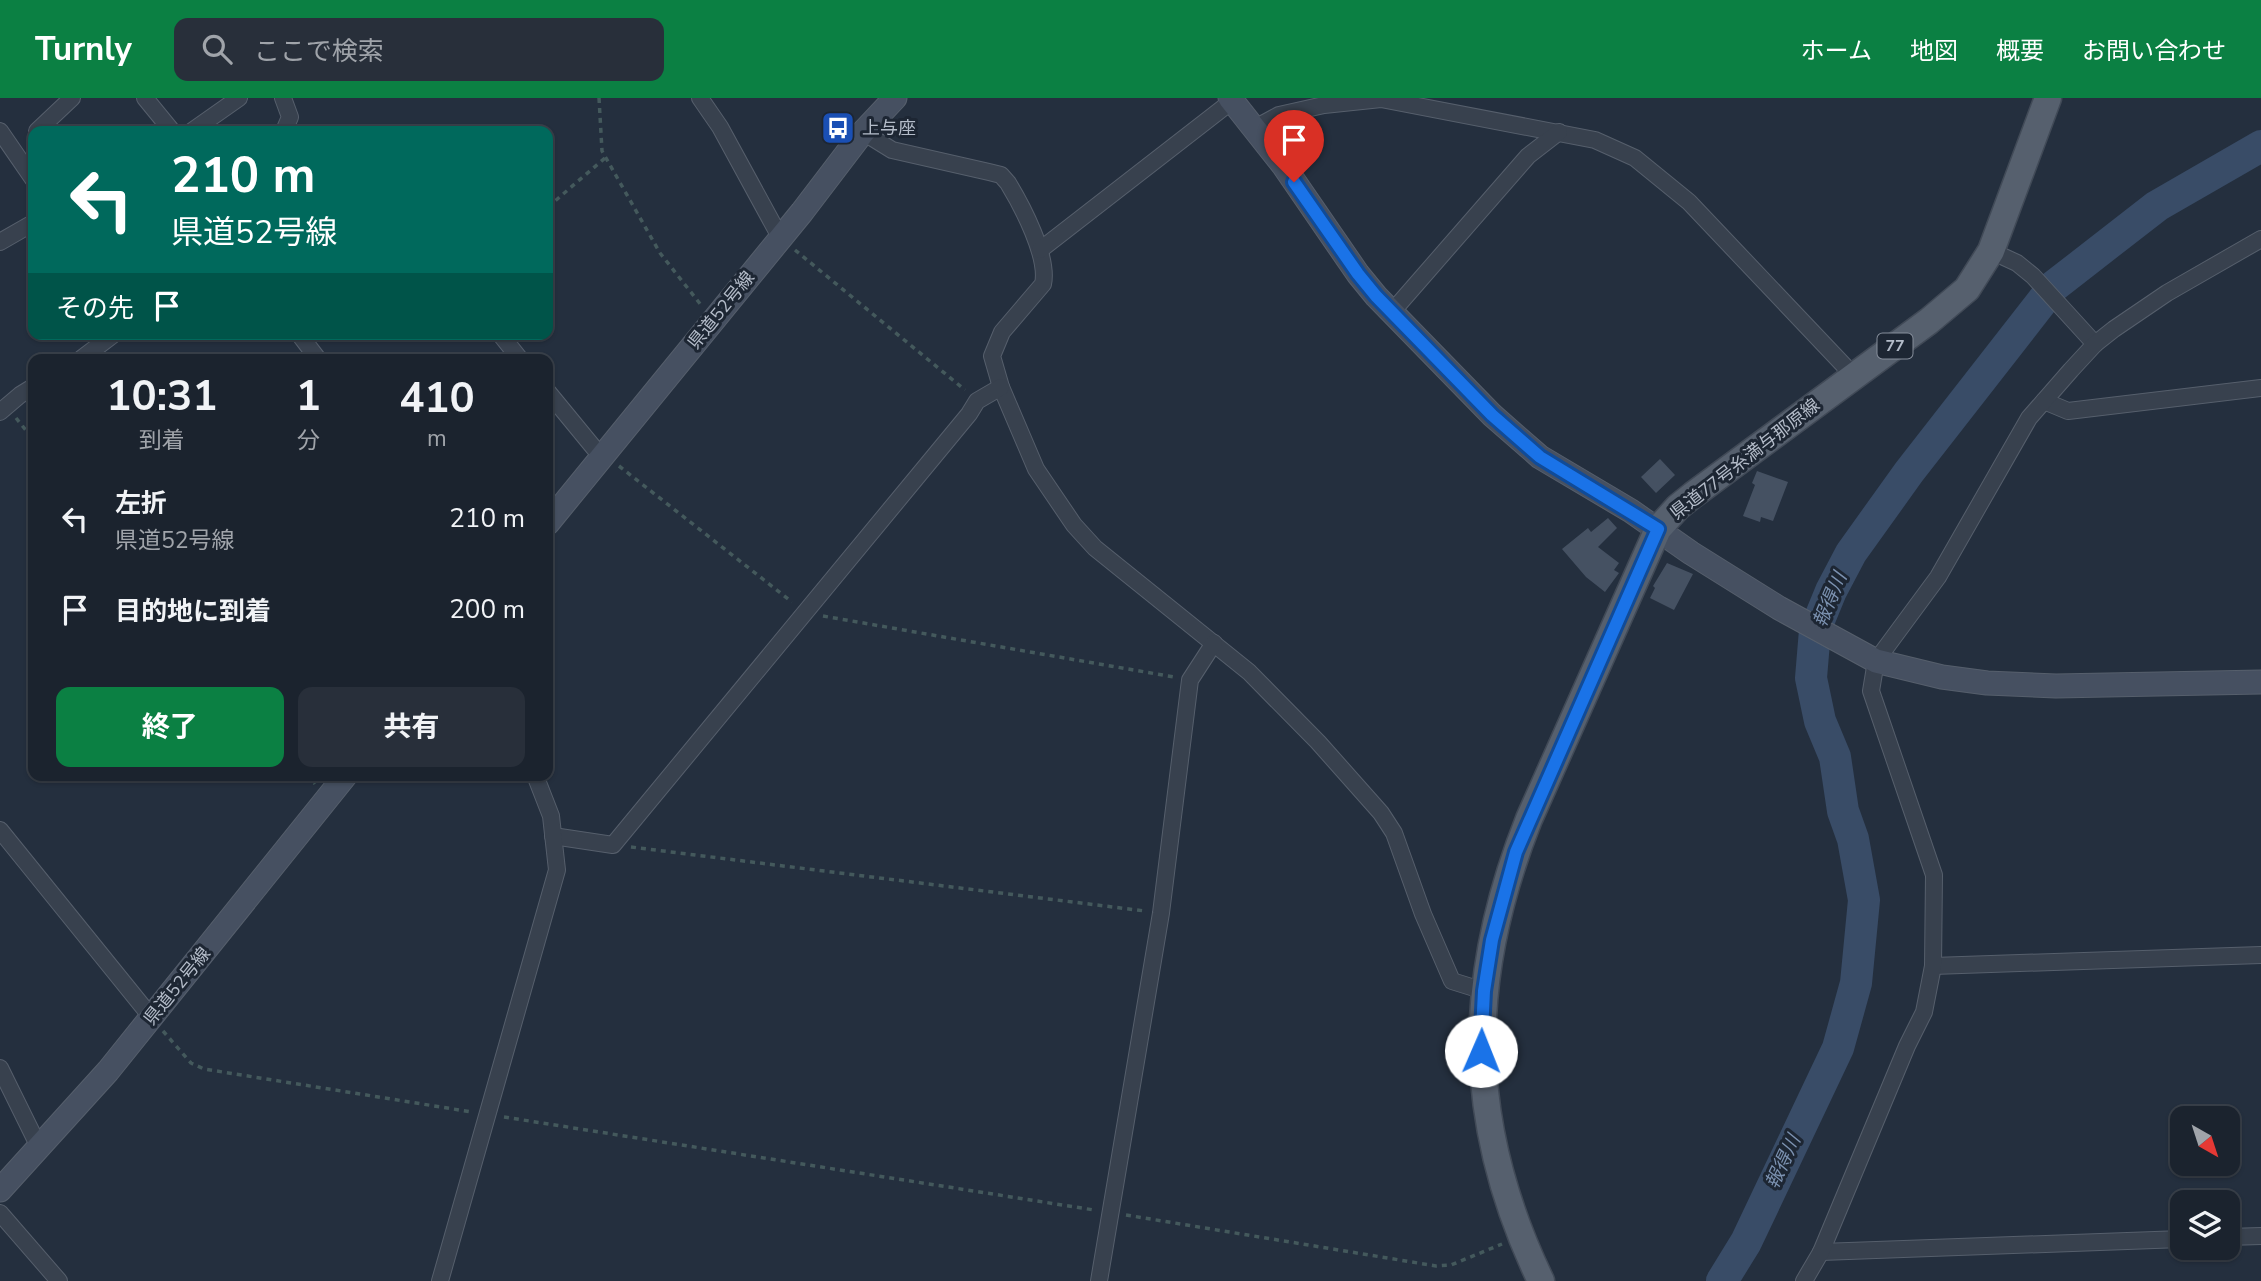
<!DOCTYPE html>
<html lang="ja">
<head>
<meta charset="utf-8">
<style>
	body { margin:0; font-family:"Nunito Sans","Noto Sans JP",sans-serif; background:#282f3a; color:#f1f3f6; height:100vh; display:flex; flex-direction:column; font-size:26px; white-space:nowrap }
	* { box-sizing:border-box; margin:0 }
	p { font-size:23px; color:#a0a4aa }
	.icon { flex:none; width:38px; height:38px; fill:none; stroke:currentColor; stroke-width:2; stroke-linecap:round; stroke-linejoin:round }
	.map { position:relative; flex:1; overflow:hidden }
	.sheet { position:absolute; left:28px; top:256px; width:525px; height:427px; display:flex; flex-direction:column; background:#1b232e; border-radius:14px; box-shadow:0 2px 5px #0004,0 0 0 2px #39404a }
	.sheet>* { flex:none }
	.top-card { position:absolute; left:28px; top:28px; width:525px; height:214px; border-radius:14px; box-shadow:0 2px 5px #0004,0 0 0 2px #39404a; background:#00695c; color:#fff; overflow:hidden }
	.needle { width:46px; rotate:141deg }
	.controls { position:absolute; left:2170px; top:1008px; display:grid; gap:14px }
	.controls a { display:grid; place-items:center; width:70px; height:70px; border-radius:14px; background:#1b232e; box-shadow:0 2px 5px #0004,0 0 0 2px #39404a; font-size:35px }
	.pin { position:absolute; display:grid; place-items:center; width:60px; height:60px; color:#fff; margin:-72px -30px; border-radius:50% 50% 50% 0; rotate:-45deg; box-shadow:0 0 7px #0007 }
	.pin .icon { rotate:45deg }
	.me { position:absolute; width:77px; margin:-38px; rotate:1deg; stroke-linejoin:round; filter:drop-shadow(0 0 5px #0008) }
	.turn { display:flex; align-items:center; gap:24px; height:147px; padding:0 28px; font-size:32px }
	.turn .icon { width:91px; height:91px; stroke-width:2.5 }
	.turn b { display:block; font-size:49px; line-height:60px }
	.then { display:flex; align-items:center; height:66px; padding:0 28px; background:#0003; gap:14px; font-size:26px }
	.eta { display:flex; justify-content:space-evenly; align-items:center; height:119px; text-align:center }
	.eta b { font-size:42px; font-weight:700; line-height:49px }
	.primary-button { display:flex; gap:14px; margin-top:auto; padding:14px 28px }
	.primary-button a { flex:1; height:80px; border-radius:14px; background:#0b8043; color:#fff; font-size:28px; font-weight:700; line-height:80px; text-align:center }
	.primary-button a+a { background:#282f3a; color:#f1f3f6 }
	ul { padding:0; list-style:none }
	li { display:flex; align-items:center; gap:21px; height:91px; padding:0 28px }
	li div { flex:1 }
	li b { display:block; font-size:26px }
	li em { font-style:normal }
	header { display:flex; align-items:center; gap:42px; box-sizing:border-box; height:98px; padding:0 35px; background:#0b8043; color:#fff }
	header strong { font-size:33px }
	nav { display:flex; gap:38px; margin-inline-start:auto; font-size:24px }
	.search { width:490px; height:63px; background:#282f3a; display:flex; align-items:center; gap:18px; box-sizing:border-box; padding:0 24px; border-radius:14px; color:#a0a4aa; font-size:26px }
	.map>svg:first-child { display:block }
</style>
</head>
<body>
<header>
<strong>Turnly</strong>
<div class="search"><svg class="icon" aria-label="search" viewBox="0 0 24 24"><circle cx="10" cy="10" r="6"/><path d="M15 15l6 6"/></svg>ここで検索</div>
<nav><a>ホーム</a><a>地図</a><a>概要</a><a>お問い合わせ</a></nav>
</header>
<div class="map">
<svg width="2261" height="1183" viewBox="0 0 2261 1183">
	<rect width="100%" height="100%" fill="#242f3e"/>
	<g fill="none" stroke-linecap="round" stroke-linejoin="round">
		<polyline stroke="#394c67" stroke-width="32" points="1722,1183 1746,1144 1838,950 1856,885 1864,802 1853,741 1843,713 1835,659 1820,623 1811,580 1815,532 1831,493 1851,455 1909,374 2054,188 2157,108 2261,48"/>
	</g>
	<g fill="#455162">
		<polygon points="1660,361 1675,377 1656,395 1641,379"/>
		<polygon points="1757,373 1788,384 1773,423 1761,419 1760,424 1743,418 1755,387 1752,385"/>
		<polygon points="1608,420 1617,430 1598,449 1619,465 1614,472 1619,475 1605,494 1586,479 1562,451 1588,430 1591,434"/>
		<polygon points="1667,465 1693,476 1674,512 1650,500 1655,490 1653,488"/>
	</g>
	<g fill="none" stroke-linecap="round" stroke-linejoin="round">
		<defs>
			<g id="street">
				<polyline points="145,0 172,33"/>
				<polyline points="283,0 290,19 284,33"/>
				<polyline points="700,0 720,29 780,139"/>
				<polyline points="1255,30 1279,17 1324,7 1381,1 1595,42 1635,60 1689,104 1854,278"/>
				<polyline points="0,33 33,81"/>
				<polyline points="37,33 72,0"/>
				<polyline points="192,33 239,0"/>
				<path d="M863 34 892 52 989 74 1001 77 1008 85C1022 108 1049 159 1043 186L1002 234 992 258 1001 289 1036 371 1074 427 1095 450 1249 574 1318 644 1381 715 1394 735 1423 816 1452 883 1484 893"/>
				<polyline points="0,144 33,125"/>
				<polyline points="1040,152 1232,3"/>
				<polyline points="1991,153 2017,165 2033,178 2095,246"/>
				<polyline points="1391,215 1528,58 1559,34"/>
				<polyline points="299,236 318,261"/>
				<polyline points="500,236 520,261"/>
				<polyline points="81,261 114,236"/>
				<polyline points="548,294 594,350 604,356"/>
				<polyline points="2044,303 2068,313 2261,290"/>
				<polyline points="0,314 20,297 33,289"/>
				<polyline points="0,732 152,920"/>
				<polyline points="553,738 613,747 969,316 977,303 1001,289"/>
				<polyline points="1933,868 2261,857"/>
				<polyline points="0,970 39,1049"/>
				<polyline points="0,1115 59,1183"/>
				<polyline points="2228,1139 2261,1138"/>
				<polyline points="1821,1154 2182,1141"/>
				<polyline points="440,1183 557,772 551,718 535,677"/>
				<polyline points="1099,1183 1161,815 1190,582 1214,545"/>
				<polyline points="1804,1183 1821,1154 1907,948 1924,914 1933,868 1934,777 1871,593 1876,563 1938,479 2029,320 2071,272 2095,246 2114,231 2167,195 2261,141"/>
			</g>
			<g id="secondary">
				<polyline points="1230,0 1283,67 1358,176 1376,198 1492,317 1540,359 1631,413 1691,455 1779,510 1876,563 1942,579 1987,585 2056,588 2261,584"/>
				<polyline points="548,425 802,114 863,34 895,0"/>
				<polyline points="0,1092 108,973 346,677"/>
			</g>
			<path id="primary" d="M1541 1183C1465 1025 1465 882 1529 721L1658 431 1678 409 1693 397 1929 223 1967 191 1991 153 2048 0"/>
		</defs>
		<use href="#street" stroke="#565f6c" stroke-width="18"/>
		<use href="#secondary" stroke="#565f6c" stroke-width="25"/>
		<use href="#primary" stroke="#414a57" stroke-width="29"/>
		<g stroke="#44595c" stroke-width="3.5" stroke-dasharray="5 5" stroke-linecap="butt">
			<polyline points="599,0 602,53 660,155 701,207"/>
			<polyline points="548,109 605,60"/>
			<polyline points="795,152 965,292"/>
			<polyline points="16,320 33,341"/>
			<polyline points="619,368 792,504"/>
			<polyline points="823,518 1174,579"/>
			<polyline points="308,677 315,686"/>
			<polyline points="631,749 1145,813"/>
			<polyline points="163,933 191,965 204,971 472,1014"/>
			<polyline points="504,1019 1094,1112"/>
			<polyline points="1126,1117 1436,1168 1451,1167 1502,1146"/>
		</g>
		<use href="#street" stroke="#38414e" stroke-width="16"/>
		<use href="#secondary" stroke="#465061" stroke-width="23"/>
		<use href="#primary" stroke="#56606e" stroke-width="26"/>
	</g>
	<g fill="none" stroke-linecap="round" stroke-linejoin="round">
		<defs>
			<polyline id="route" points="1294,84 1358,176 1376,198 1492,317 1540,359 1658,431 1516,754 1492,842 1484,893 1481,953"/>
		</defs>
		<use href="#route" stroke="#114b97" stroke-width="18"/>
		<use href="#route" stroke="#1a73e8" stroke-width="12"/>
	</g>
	<defs>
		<symbol id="bus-square" viewBox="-11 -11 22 22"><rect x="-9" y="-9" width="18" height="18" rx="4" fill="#1a4fb4" stroke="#1d2633"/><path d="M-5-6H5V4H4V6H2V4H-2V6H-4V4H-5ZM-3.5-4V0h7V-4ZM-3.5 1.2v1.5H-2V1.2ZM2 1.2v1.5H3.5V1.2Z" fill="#fff"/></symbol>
	</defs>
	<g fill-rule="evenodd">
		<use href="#bus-square" x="819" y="11" width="38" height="38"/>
	</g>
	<g text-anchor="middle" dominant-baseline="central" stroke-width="6" stroke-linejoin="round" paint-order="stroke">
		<rect fill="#1d2633" stroke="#878f9c" stroke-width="2" x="1877.5" y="235.5" width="35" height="25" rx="5"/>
		<g font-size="16" font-weight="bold" fill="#b4bcc9">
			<text x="1895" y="248">77</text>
		</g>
		<g font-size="18" fill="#b4bcc9" stroke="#1d2633" text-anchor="start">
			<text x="862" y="30">上与座</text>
		</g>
		<g font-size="18" fill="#b4bcc9" stroke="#1d2633">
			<text transform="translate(721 212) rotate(-51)">県道52号線</text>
			<text transform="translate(1745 361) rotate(-38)">県道77号糸満与那原線</text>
			<text transform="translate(177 888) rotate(-51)">県道52号線</text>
		</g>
		<g font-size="19" font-style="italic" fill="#7c92b1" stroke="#1d2633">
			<text transform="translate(1830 502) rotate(-67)">報得川</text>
			<text transform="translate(1783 1064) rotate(-65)">報得川</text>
		</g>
	</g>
</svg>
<div class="controls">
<a><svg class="needle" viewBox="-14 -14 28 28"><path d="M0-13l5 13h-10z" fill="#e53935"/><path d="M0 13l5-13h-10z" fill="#a0a4aa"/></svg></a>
<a><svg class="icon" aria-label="layers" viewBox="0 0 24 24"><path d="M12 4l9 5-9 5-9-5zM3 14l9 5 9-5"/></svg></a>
</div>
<div class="pin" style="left:1294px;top:84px;background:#d93025"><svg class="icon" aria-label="arrive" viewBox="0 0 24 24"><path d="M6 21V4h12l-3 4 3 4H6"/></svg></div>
<svg class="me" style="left:1481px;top:953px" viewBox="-20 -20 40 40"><circle r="19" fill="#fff"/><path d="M0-13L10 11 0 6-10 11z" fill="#1a73e8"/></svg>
<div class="top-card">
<div class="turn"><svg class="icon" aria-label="left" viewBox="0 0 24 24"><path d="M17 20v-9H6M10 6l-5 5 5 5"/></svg><div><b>210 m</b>県道52号線</div></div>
<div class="then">その先<svg class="icon" aria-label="arrive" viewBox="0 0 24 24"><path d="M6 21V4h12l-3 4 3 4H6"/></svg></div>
</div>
<section class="sheet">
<div class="eta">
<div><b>10:31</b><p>到着</p></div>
<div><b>1</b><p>分</p></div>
<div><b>410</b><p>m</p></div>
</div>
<ul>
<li><svg class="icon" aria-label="left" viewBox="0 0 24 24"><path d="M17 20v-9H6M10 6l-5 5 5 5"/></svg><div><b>左折</b><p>県道52号線</p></div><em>210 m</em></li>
<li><svg class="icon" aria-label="arrive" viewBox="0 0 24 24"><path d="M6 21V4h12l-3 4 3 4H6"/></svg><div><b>目的地に到着</b></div><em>200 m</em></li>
</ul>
<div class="primary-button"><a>終了</a><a>共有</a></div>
</section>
</div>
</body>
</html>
